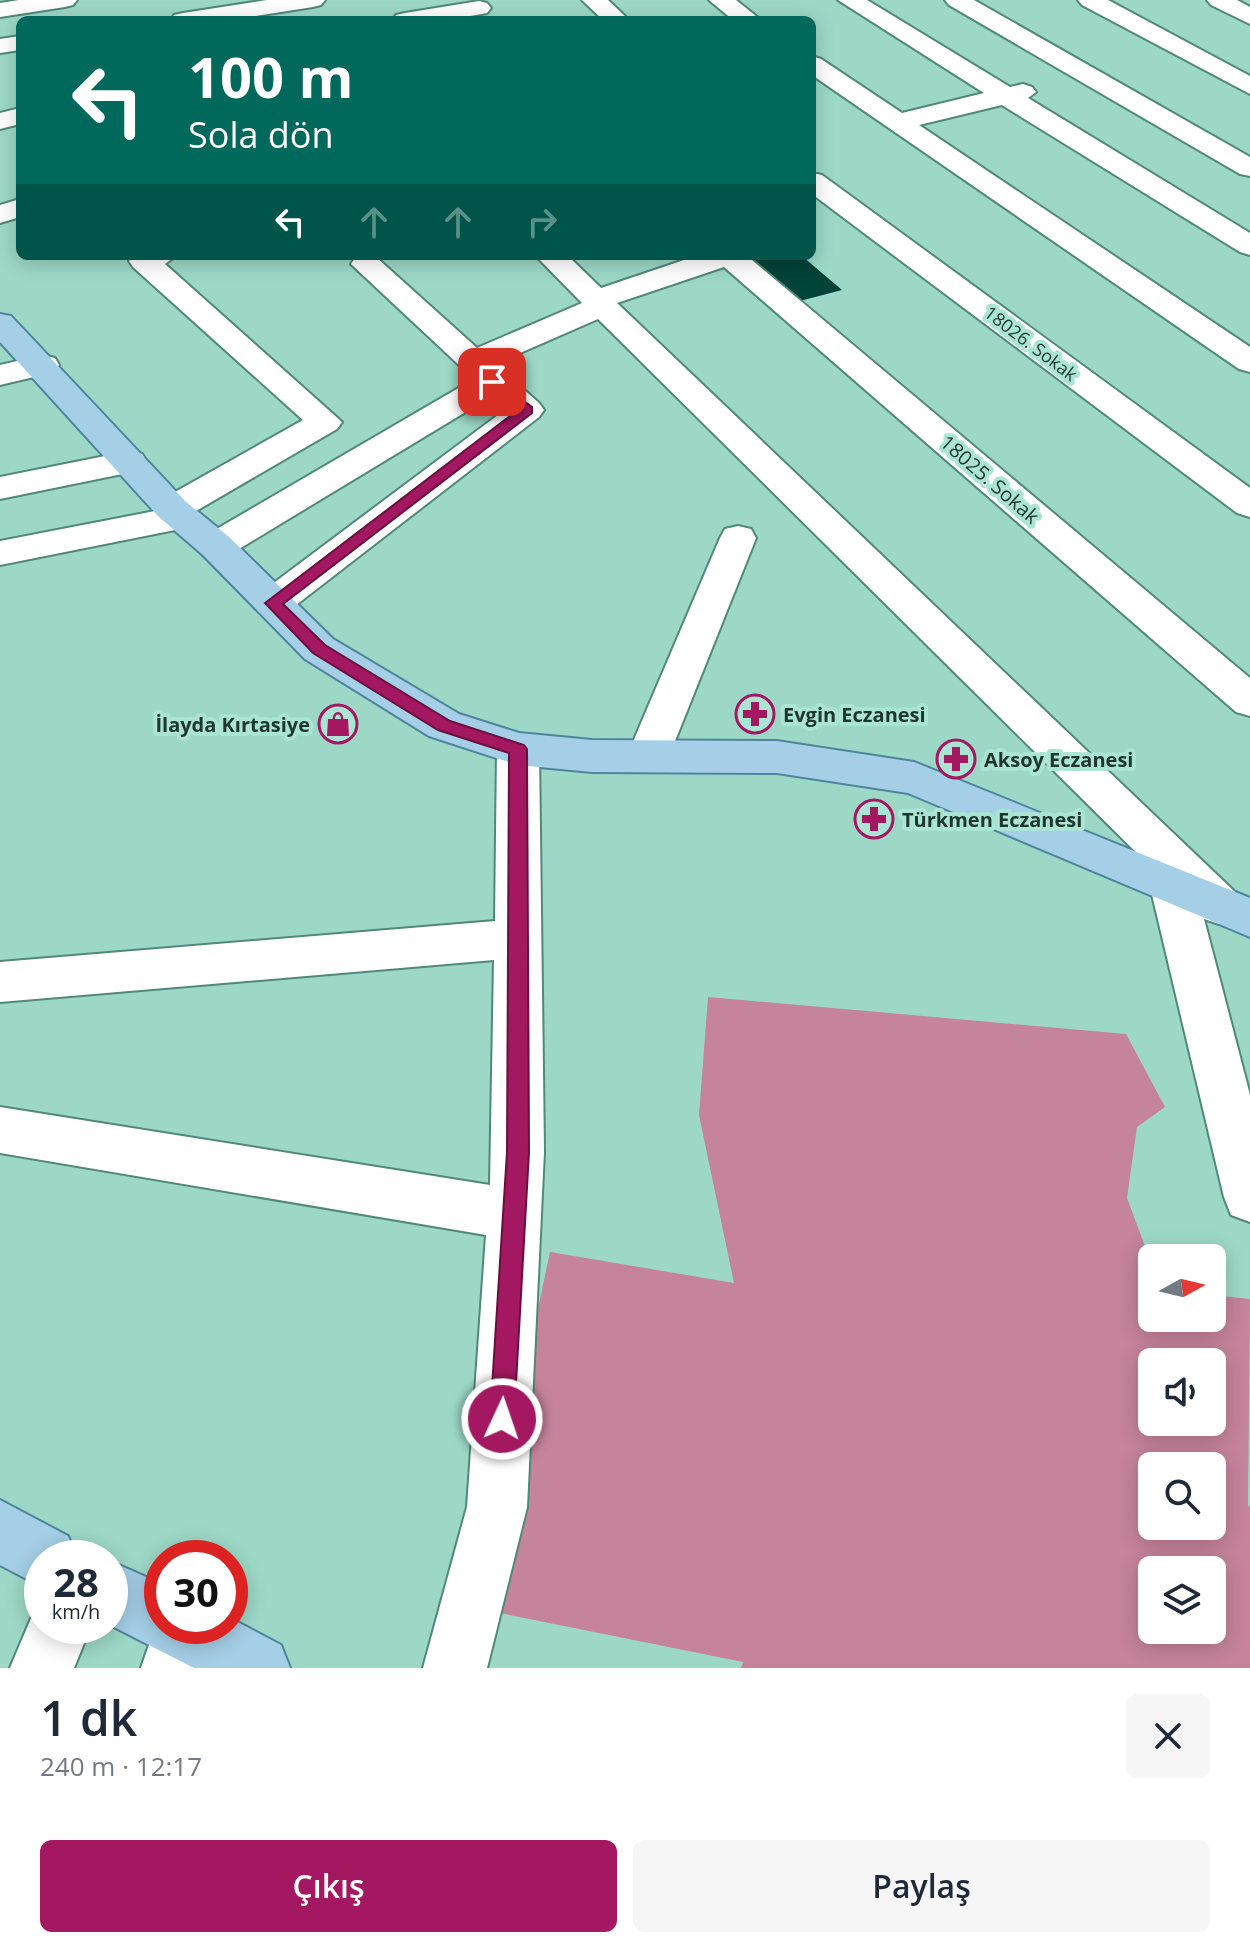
<!DOCTYPE html>
<html lang="tr">
<head>
<meta charset="utf-8">
<style>
	body { margin:0; font-family:"Open Sans",sans-serif; background:#f6f6f7; color:#1f2937; height:100vh; display:flex; flex-direction:column; font-size:30px; white-space:nowrap }
	* { box-sizing:border-box; margin:0 }
	p { font-size:26px; color:#747a83 }
	.icon { flex:none; width:44px; height:44px; fill:none; stroke:currentColor; stroke-width:2; stroke-linecap:round; stroke-linejoin:round }
	.map { position:relative; height:1668px; overflow:hidden }
	.panel { display:flex; flex-direction:column; background:#fff; flex:1 }
	.panel>* { flex:none }
	.top-card { position:absolute; left:16px; top:16px; width:800px; height:244px; border-radius:12px; box-shadow:0 4px 20px #0003; background:#00695c; color:#fff; overflow:hidden }
	.needle { width:52px; rotate:82deg }
	.tools { position:absolute; left:1138px; top:1244px; display:grid; gap:16px }
	.tools a { display:grid; place-items:center; width:88px; height:88px; border-radius:12px; background:#fff; box-shadow:0 4px 20px #0003; font-size:40px }
	.speed { position:absolute; left:24px; top:1540px; display:flex; gap:16px; font-size:40px; font-weight:700; text-align:center }
	.speed>* { display:grid; place-content:center; width:104px; height:104px; border-radius:50%; background:#fff; box-shadow:0 4px 20px #0003; line-height:1 }
	.speed small { font-size:20px; font-weight:400 }
	.speed .limit { border:12px solid #d22; background:#fff; color:#111 }
	.pin { position:absolute; display:grid; place-items:center; width:68px; height:68px; color:#fff; margin:-34px; border-radius:16px; box-shadow:0 4px 12px #0006 }
	.me { position:absolute; width:88px; margin:-44px; rotate:3deg; stroke-linejoin:round; filter:drop-shadow(0 0 6px #0008) }
	.turn { display:flex; align-items:center; gap:28px; height:168px; padding:0 40px; font-size:36px }
	.turn .icon { width:104px; height:104px; stroke-width:2.5 }
	.turn b { display:block; font-size:56px; line-height:68px }
	.lanes { display:flex; align-items:center; height:76px; padding:0 40px; background:#0003; justify-content:center; gap:40px; direction:ltr }
	.lanes .off { opacity:.35 }
	.round { display:grid; place-items:center; flex:none; width:84px; height:84px; border-radius:12px; background:#f6f6f7 }
	.head { display:flex; align-items:center; justify-content:space-between; height:136px; padding:0 40px }
	h1 { font-size:48px; font-weight:600; line-height:60px }
	.primary-button { display:flex; gap:16px; margin-top:auto; padding:16px 40px }
	.primary-button a { flex:1; height:92px; border-radius:12px; background:#a31861; color:#fff; font-size:32px; font-weight:600; line-height:92px; text-align:center }
	.primary-button a+a { background:#f6f6f7; color:#1f2937 }
	.map>svg:first-child { display:block }
</style>
</head>
<body>
<div class="map">
<svg width="1250" height="1668" viewBox="0 0 1250 1668">
	<rect width="100%" height="100%" fill="#9dd8c7"/>
	<path fill="#c5839c" fill-rule="evenodd" d="M708 997 1126 1034 1165 1107 1137 1127 1127 1198 1152 1265V1318H1212V1295L1250 1299 1248 1505 1250 1507V1668H741L743 1662 475 1608 550 1252 734 1283 699 1115ZM1152 1362H1212V1422H1152ZM1152 1466H1212V1526H1152ZM1152 1570H1212V1630H1152Z"/>
	<polygon fill="#004337" points="765,256 802,256 842,290 796,302 749,259"/>
	<g fill="none" stroke-linecap="round" stroke-linejoin="round">
		<defs>
			<g id="minor">
				<polygon points="19,0 77,0 73,5 65,7 0,17 0,3"/>
				<polygon points="267,0 325,0 321,5 313,7 230,20 171,20 174,15 183,13"/>
				<polygon points="582,0 608,0 629,20 603,20"/>
				<polygon points="709,0 736,0 761,20 733,20"/>
				<polygon points="838,0 867,0 1010,87 1023,84 1032,87 1036,92 1028,98 1250,233 1250,255 1240,252 1002,105 919,125 1250,347 1250,372 1239,369 812,75 812,56 821,59 902,113 984,93"/>
				<polygon points="945,0 974,0 1250,157 1250,176 1240,174 949,5"/>
				<polygon points="1078,0 1108,0 1250,76 1250,94 1082,5"/>
				<polygon points="1207,0 1237,0 1250,7 1250,24 1211,5"/>
				<polygon points="479,1 487,3 491,8 487,13 449,20 393,20 396,15 405,13"/>
				<polygon points="20,36 20,50 0,53 0,39"/>
				<polygon points="20,108 20,124 0,129 0,113"/>
				<polygon points="812,173 822,175 1250,488 1250,517 1237,513 812,194"/>
				<polygon points="20,199 20,217 0,223 0,205"/>
				<polygon points="132,256 176,256 165,264 342,422 337,429 196,511 200,518 195,526 0,565 0,541 155,511 159,501 303,420 133,267 129,261"/>
				<polygon points="370,256 377,258 477,348 582,303 536,256 568,256 601,288 696,256 747,256 1250,678 1250,716 1236,712 724,267 617,303 1235,892 1242,905 1235,918 1219,924 1204,919 1250,1095 1250,1222 1231,1215 1224,1197 1150,886 1157,873 598,319 495,364 539,403 544,410 539,417 287,612 273,616 259,612 254,603 259,594 506,409 492,396 229,555 216,558 203,555 198,546 203,537 474,379 351,264 355,258"/>
				<polygon points="43,355 55,358 59,365 55,372 0,385 0,365"/>
				<polygon points="130,451 142,454 147,462 142,470 0,499 0,477"/>
				<polygon points="738,526 751,529 756,538 669,756 663,767 648,772 633,767 627,756 720,538 725,529"/>
				<polygon points="518,733 533,738 539,749 544,1152 527,1507 487,1668 423,1668 467,1507 486,1235 0,1153 0,1107 490,1185 494,960 0,1002 0,962 495,921 497,749 503,738"/>
				<polygon points="42,1601 42,1626 91,1626 74,1668 10,1668 37,1604"/>
				<polygon points="162,1607 162,1626 216,1626 205,1668 141,1668"/>
			</g>
			<g id="major">
				<polygon points="0,314 11,316 185,501 229,537 333,639 459,714 519,733 592,740 777,741 914,762 1250,898 1250,937 908,793 777,773 592,772 518,765 429,736 305,659 203,555 159,517 0,342"/>
				<polygon points="0,1500 68,1536 77,1558 42,1558 42,1587 0,1565"/>
				<polygon points="110,1561 162,1584 162,1626 230,1626 230,1618 281,1645 290,1668 194,1668 110,1625"/>
			</g>
		</defs>
		<use href="#minor" stroke="#508879" stroke-width="4"/>
		<use href="#major" stroke="#4f859c" stroke-width="4"/>
		<use href="#minor" fill="#fff" fill-rule="evenodd"/>
		<use href="#major" fill="#a5cfe7" fill-rule="evenodd"/>
	</g>
	<polygon fill="#a31861" stroke="#6a103f" stroke-width="2" points="492,378 532,407 532,413 283,604 325,645 450,721 524,745 527,749 529,1152 514,1419 511,1427 502,1431 494,1427 490,1419 507,1152 509,753 438,730 313,653 265,603 518,410 488,384 488,379"/>
	<defs>
		<symbol id="pharmacy-ring" viewBox="-11 -11 22 22"><circle r="9.5" fill="#aae5d4" stroke="#a31861" stroke-width="1.5"/><path d="M-2-6h4v4h4v4h-4v4h-4v-4h-4v-4h4Z" fill="#a31861"/></symbol>
		<symbol id="shop-ring" viewBox="-11 -11 22 22"><circle r="9.5" fill="#aae5d4" stroke="#a31861" stroke-width="1.5"/><path d="M-5-2.5h2.3a2.7 3.5 0 0 1 5.4 0H5L5.5 6h-11ZM-1.5-2.5h3a1.5 2.3 0 0 0-3 0Z" fill="#a31861"/></symbol>
	</defs>
	<g fill-rule="evenodd">
		<use href="#pharmacy-ring" x="733" y="692" width="44" height="44"/>
		<use href="#shop-ring" x="316" y="702" width="44" height="44"/>
		<use href="#pharmacy-ring" x="934" y="737" width="44" height="44"/>
		<use href="#pharmacy-ring" x="852" y="797" width="44" height="44"/>
	</g>
	<g text-anchor="middle" dominant-baseline="central" stroke-width="8" stroke-linejoin="round" paint-order="stroke">
		<g font-size="18" fill="#1e362f" stroke="#aae5d4">
			<text transform="translate(1031 343) rotate(37)">18026. Sokak</text>
		</g>
		<g font-size="20" fill="#1e362f" stroke="#aae5d4">
			<text transform="translate(990 479) rotate(41)">18025. Sokak</text>
		</g>
		<g font-size="20" font-weight="bold" fill="#1e362f" stroke="#aae5d4" text-anchor="start">
			<text x="783" y="714">Evgin Eczanesi</text>
			<text x="310" y="724" text-anchor="end">İlayda Kırtasiye</text>
			<text x="984" y="759">Aksoy Eczanesi</text>
			<text x="902" y="819">Türkmen Eczanesi</text>
		</g>
	</g>
</svg>
<div class="tools">
<a><svg class="needle" viewBox="-14 -14 28 28"><path d="M0-13l5 13h-10z" fill="#e53935"/><path d="M0 13l5-13h-10z" fill="#747a83"/></svg></a>
<a><svg class="icon" aria-label="sound" viewBox="0 0 24 24"><path d="M4 9h4l5-4v14l-5-4H4zM17 9q2 3 0 6"/></svg></a>
<a><svg class="icon" aria-label="search" viewBox="0 0 24 24"><circle cx="10" cy="10" r="6"/><path d="M15 15l6 6"/></svg></a>
<a><svg class="icon" aria-label="layers" viewBox="0 0 24 24"><path d="M12 4l9 5-9 5-9-5zM3 14l9 5 9-5"/></svg></a>
</div>
<div class="speed"><div>28<small>km/h</small></div><div class="limit">30</div></div>
<div class="pin" style="left:492px;top:382px;background:#d93025"><svg class="icon" aria-label="arrive" viewBox="0 0 24 24"><path d="M6 21V4h12l-3 4 3 4H6"/></svg></div>
<svg class="me" style="left:502px;top:1419px" viewBox="-20 -20 40 40"><circle r="17" fill="#a31861" stroke="#fff" stroke-width="3"/><path d="M0-11L8 9 0 5-8 9z" fill="#fff"/></svg>
<div class="top-card">
<div class="turn"><svg class="icon" aria-label="left" viewBox="0 0 24 24"><path d="M17 20v-9H6M10 6l-5 5 5 5"/></svg><div><b>100 m</b>Sola dön</div></div>
<div class="lanes"><svg class="icon" aria-label="left" viewBox="0 0 24 24"><path d="M17 20v-9H6M10 6l-5 5 5 5"/></svg><svg class="icon off" aria-label="ahead" viewBox="0 0 24 24"><path d="M12 20V5M6 11l6-6 6 6"/></svg><svg class="icon off" aria-label="ahead" viewBox="0 0 24 24"><path d="M12 20V5M6 11l6-6 6 6"/></svg><svg class="icon off" aria-label="right" viewBox="0 0 24 24"><path d="M7 20v-9h11M14 6l5 5-5 5"/></svg></div>
</div>
</div>
<section class="panel">
<div class="head"><div><h1>1 dk</h1><p>240 m · 12:17</p></div><a class="round"><svg class="icon" aria-label="close" viewBox="0 0 24 24"><path d="M6 6l12 12M18 6L6 18"/></svg></a></div>
<div class="primary-button"><a>Çıkış</a><a>Paylaş</a></div>
</section>
</body>
</html>
